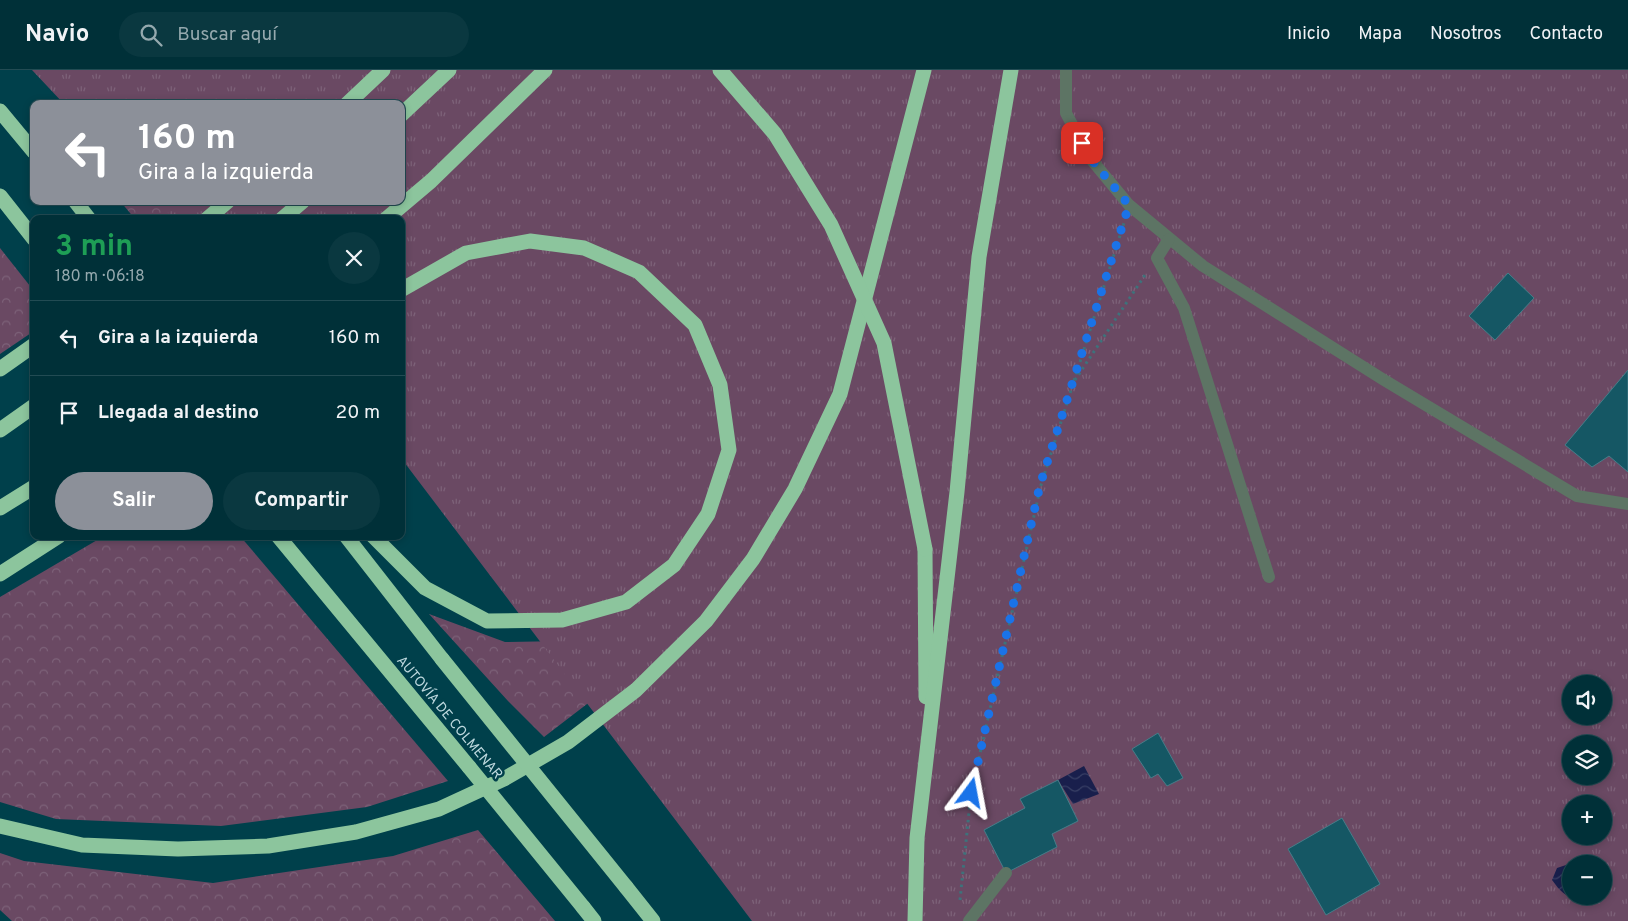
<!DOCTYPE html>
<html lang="es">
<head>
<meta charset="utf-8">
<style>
	body { margin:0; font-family:Overpass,sans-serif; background:#0a3840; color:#f1f3f6; height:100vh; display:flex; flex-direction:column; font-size:19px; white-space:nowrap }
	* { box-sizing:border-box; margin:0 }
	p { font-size:16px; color:#95a9ae }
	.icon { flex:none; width:28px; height:28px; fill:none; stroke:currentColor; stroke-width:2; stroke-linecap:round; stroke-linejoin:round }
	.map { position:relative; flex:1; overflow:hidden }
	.drawer { position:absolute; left:30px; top:145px; width:375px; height:325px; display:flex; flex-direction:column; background:#003038; border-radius:10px; box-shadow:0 2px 8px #0003,0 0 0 1px #224b53 }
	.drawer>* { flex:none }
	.banner { position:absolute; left:30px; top:30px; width:375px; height:105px; border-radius:10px; box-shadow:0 2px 8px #0003,0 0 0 1px #224b53; background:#8c9099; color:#fff; overflow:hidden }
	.buttons { position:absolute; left:1562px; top:605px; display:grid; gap:10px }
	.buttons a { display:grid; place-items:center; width:50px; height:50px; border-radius:50%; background:#003038; box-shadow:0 2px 8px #0003,0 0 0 1px #224b53; font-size:25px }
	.pin { position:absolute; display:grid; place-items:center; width:42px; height:42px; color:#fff; margin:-21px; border-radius:10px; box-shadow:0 2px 8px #0006 }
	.me { position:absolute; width:55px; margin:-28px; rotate:13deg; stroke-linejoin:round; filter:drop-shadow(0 0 4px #0008) }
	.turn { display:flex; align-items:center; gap:18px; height:105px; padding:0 25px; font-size:22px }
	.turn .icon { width:65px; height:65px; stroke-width:2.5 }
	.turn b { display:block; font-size:35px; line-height:42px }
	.round { display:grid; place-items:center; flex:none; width:52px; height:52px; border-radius:26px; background:#0a3840 }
	.summary { display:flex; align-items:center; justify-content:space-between; height:85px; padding:0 25px }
	h1 { font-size:30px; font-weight:700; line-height:38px; color:#1e9e55 }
	.button { display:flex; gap:10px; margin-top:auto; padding:10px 25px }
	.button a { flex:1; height:58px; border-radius:30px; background:#8c9099; color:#fff; font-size:20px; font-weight:700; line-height:58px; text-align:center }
	.button a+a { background:#0a3840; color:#f1f3f6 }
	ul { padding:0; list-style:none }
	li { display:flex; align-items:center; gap:15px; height:75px; padding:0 25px; border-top:1px solid #224b53 }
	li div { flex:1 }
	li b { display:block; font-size:19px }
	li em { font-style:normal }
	header { display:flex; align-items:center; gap:30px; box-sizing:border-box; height:70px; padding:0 25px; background:#003038; border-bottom:1px solid #224b53 }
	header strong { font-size:24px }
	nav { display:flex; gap:28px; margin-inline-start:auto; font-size:18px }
	.search { width:350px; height:45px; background:#0a3840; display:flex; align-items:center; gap:12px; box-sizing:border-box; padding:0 18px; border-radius:28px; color:#95a9ae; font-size:19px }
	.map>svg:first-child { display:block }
</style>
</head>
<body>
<header>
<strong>Navio</strong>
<div class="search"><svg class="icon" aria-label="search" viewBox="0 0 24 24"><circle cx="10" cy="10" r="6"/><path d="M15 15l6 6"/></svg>Buscar aquí</div>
<nav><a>Inicio</a><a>Mapa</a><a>Nosotros</a><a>Contacto</a></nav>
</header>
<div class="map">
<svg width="1628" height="851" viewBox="0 0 1628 851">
	<defs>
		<pattern id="forest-crowns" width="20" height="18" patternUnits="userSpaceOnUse" patternTransform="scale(1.25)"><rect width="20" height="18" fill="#6a4963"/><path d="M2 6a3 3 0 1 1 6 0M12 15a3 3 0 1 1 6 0" fill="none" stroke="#7d6279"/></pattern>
		<pattern id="park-tufts" width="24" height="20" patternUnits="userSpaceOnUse" patternTransform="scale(1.25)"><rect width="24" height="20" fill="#6a4963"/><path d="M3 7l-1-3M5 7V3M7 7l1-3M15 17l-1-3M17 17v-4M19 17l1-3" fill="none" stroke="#7d6279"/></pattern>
		<pattern id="water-waves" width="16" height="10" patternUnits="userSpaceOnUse" patternTransform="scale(1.25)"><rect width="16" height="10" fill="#191f4c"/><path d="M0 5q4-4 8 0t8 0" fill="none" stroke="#383f65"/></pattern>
	</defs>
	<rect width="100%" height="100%" fill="#00404b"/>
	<g fill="url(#forest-crowns)">
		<polygon points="120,131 196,131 174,149 135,149"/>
		<polygon points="0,178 34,221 34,261 0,284"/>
		<polygon points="104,466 240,466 448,711 367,737 221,756 56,749 0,732 0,527"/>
		<polygon points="429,544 505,572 564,571 664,562 587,634 544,667 508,631"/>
		<polygon points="478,760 555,851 12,851 0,840 0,783 24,791 213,813 393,786"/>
	</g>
	<path fill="url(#park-tufts)" fill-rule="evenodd" d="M32 0H1628V851H752L401 388V149H174L157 131H401V34H64ZM1571 614H1604V646H1571ZM1571 674H1604V706H1571ZM1571 734H1604V766H1571ZM1571 794H1604V826H1571Z"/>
	<g fill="url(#water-waves)">
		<polygon points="1084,696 1099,724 1073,734 1058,710"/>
		<path d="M1569 794 1571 795V826H1588C1568 830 1563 825 1552 810L1557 798Z"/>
	</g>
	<g fill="#155764" stroke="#477d89">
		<polygon points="1508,203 1534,228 1495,270 1469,246"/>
		<polygon points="1628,300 1628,402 1609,386 1592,397 1565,375"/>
		<polygon points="1158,663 1183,708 1167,716 1158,704 1151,708 1132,679"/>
		<polygon points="1058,710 1078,751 1052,764 1057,777 1006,803 984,760 1025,738 1020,729"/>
		<polygon points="1342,748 1380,814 1326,845 1288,779"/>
	</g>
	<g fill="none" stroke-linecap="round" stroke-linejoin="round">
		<g stroke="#3e727b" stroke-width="3" stroke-dasharray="2.5 4" stroke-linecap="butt">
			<polyline points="1075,310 1145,205"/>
			<polyline points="960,830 971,723 1041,415 1124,153"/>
		</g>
		<g stroke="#5d7464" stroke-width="12">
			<polyline points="1066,0 1066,43 1090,88 1129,135 1203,196 1384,310 1577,426 1628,434"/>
			<polyline points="1169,169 1157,188 1184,238 1269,507"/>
			<polyline points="969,851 1006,803"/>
		</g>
		<g stroke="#8cc59d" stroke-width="15">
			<polyline points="347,34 383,0"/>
			<polyline points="0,41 34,82"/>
			<polyline points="401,45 449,0"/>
			<polyline points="0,126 34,169"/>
			<polyline points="75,131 89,149"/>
			<polyline points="207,149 228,131"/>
			<polyline points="282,149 303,131"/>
			<polyline points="386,149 431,111 545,0"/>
			<polyline points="0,299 34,275"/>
			<polyline points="0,360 34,336"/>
			<polyline points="0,438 34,417"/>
			<polyline points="278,466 469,697"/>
			<polyline points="346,466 442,589"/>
			<polyline points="373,466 425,518 487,551 562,550 626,532 674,495 708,444 729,380 720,315 695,255 639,202 584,178 530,171 466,183 401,220"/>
			<polyline points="925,479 926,627"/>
			<polyline points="0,504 59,466"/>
			<polyline points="0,756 82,775 178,779 268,776 356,762 439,739 504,709 568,672 636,620 706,551 753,489 795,419 840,324 924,0"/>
			<polyline points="626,817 653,851"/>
			<polyline points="583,837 594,851"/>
			<polyline points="915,851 917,768 957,422 979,187 1011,0"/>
		</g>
		<g stroke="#8cc59d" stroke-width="15">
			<polyline points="720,0 775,64 831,155 884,273 925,479"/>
			<polyline points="442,589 626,817"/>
			<polyline points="469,697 583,837"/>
		</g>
	</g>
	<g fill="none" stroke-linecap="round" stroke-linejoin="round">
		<polyline stroke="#1a73e8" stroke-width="9" stroke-dasharray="0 16.2" points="971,723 1040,415 1129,135 1090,88 1082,73"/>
	</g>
	<g text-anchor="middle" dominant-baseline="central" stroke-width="5" stroke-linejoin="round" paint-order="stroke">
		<g font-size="14" fill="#bdd8de" stroke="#00404b">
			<text transform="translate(449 648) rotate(50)">AUTOVÍA DE COLMENAR</text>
		</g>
	</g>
</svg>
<div class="buttons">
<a><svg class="icon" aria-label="sound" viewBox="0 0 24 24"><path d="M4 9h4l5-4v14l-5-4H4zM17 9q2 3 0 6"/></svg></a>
<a><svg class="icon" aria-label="layers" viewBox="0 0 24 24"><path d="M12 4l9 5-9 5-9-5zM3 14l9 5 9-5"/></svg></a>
<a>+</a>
<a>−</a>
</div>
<div class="pin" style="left:1082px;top:73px;background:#d93025"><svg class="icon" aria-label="arrive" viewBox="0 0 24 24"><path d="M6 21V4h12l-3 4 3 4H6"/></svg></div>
<svg class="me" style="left:971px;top:723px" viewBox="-20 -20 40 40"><path d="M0-17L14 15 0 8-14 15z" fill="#1a73e8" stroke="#fff" stroke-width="4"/></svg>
<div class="banner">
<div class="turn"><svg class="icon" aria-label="left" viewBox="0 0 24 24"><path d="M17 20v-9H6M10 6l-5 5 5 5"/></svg><div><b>160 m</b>Gira a la izquierda</div></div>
</div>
<section class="drawer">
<div class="summary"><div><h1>3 min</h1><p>180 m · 06:18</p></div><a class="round"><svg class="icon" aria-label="close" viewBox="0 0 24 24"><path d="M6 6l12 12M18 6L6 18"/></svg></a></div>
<ul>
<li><svg class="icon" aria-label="left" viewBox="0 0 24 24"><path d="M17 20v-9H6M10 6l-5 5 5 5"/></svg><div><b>Gira a la izquierda</b></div><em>160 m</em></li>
<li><svg class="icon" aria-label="arrive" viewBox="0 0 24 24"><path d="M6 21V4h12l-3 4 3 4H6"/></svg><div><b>Llegada al destino</b></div><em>20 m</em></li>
</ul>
<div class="button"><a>Salir</a><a>Compartir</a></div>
</section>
</div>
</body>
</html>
